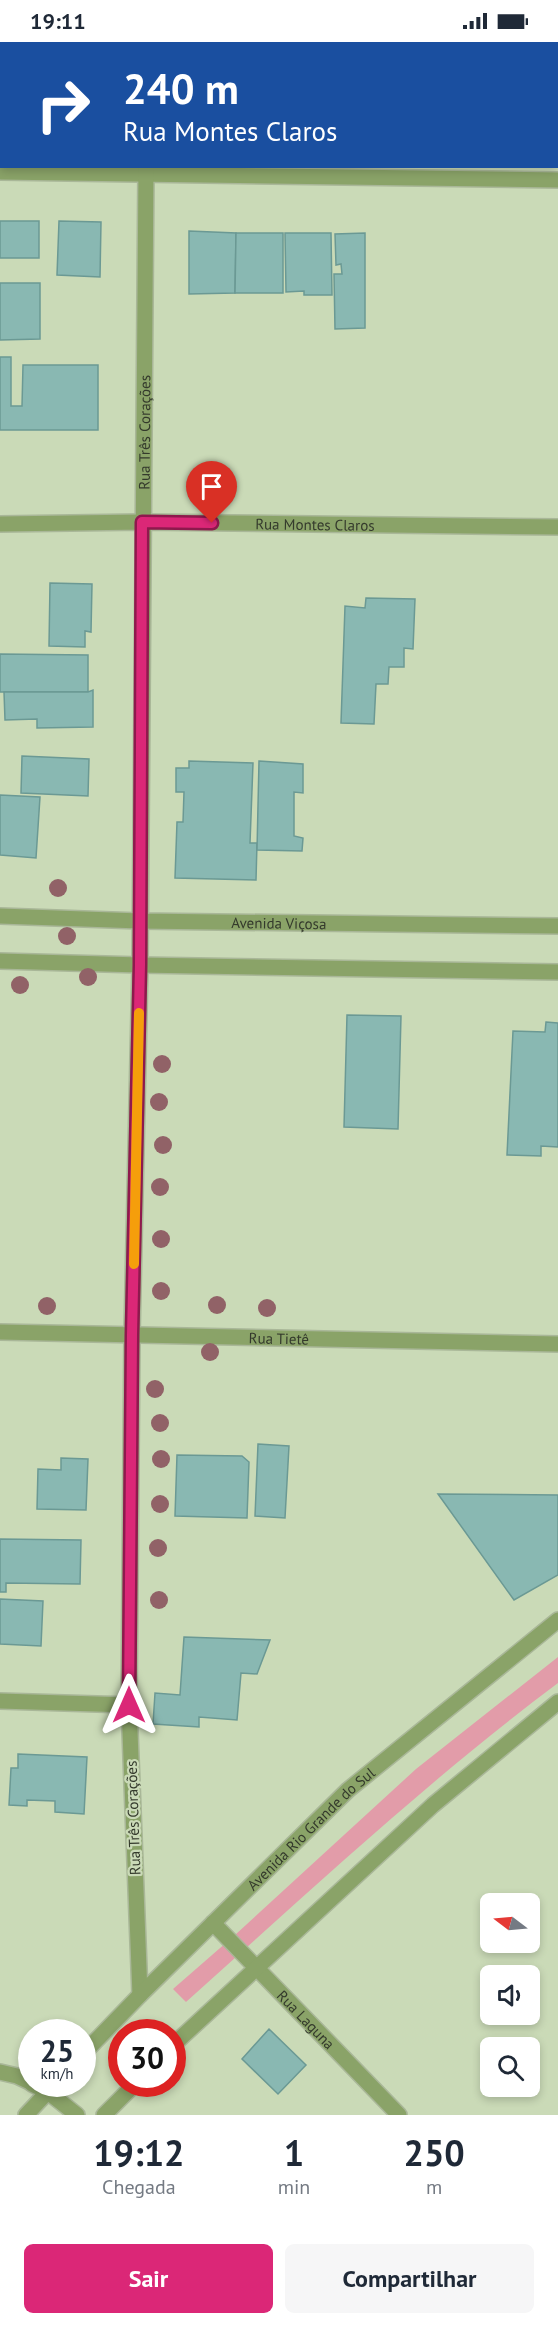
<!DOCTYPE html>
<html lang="pt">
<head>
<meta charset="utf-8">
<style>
	body { margin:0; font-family:"PT Sans",sans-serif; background:#f6f6f7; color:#1f2937; height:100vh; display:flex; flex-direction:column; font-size:22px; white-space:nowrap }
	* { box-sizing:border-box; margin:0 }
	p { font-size:20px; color:#747a83 }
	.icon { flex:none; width:33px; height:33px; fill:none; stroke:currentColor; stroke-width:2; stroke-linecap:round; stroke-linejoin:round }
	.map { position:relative; height:2073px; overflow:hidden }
	.panel { display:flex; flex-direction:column; background:#fff; flex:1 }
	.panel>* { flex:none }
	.top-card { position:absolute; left:0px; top:0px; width:558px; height:126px; box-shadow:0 3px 9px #0003; background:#1a4fa0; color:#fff; overflow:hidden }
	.needle { width:39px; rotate:286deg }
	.buttons { position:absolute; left:480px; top:1851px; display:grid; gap:12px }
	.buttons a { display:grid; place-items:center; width:60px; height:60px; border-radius:9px; background:#fff; box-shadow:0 3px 9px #0003; font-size:30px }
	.speed { position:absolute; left:18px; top:1977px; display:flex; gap:12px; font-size:30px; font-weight:700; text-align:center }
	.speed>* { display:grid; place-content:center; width:78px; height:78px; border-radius:50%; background:#fff; box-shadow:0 3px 9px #0003; line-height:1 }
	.speed small { font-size:15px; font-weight:400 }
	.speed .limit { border:9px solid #d22; background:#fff; color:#111 }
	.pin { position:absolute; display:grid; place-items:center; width:51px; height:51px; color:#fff; margin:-62px -26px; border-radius:50% 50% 50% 0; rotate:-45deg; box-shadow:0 0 6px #0007 }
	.pin .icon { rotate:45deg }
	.me { position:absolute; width:66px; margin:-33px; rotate:0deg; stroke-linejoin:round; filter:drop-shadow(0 0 4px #0008) }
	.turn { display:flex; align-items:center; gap:21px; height:126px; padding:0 24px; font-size:27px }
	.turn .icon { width:78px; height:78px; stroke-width:2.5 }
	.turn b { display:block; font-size:42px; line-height:51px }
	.eta { display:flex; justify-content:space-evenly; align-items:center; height:102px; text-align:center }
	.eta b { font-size:36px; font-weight:800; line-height:42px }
	.button { display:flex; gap:12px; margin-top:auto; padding:12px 24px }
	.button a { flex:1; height:69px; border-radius:9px; background:#db2777; color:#fff; font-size:24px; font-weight:800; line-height:69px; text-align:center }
	.button a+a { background:#f6f6f7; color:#1f2937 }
	.status { display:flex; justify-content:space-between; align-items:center; height:42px; padding:0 30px; background:#fff; direction:ltr }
	.status svg { height:16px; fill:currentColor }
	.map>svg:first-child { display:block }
</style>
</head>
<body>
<div class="status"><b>19:11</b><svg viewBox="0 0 49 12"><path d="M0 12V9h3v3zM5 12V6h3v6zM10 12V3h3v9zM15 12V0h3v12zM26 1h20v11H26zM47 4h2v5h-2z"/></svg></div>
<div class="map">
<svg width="558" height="2073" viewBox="0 0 558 2073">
	<rect width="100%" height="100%" fill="#cadab7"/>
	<path fill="#e29ca9" d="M558 1615V1641C427 1739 308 1851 186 1960L173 1947 235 1893 416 1727Z"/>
	<g fill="#89b8b2" stroke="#6b9994" stroke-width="1.5">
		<rect x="0" y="179" width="39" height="37"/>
		<polygon points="59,179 101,180 100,235 57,233"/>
		<polygon points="189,189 236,191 235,251 189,252"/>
		<polygon points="236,191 283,191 283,251 235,251"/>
		<polygon points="285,191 331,191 332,253 304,253 304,249 286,250"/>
		<polygon points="365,191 365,286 335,287 334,232 342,232 341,222 336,223 335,192"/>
		<polygon points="0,241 40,241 40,297 0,298"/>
		<polygon points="0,315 11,315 11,364 22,364 23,323 98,323 98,388 0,388"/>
		<polygon points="50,541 92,542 91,590 85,589 85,605 49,604"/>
		<polygon points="366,556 415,557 413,607 404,606 404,625 389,625 388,642 376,642 374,682 341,681 345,564 365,566"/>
		<polygon points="0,612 88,613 88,650 0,650"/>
		<polygon points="93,648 93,685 37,686 37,677 5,678 4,650 88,650"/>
		<polygon points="22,714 89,717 88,754 21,751"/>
		<polygon points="189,719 253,721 250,801 257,801 256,838 175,836 177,780 183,780 184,750 176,750 176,726 189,726"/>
		<polygon points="259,719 303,722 303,751 294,750 294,794 303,796 302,809 257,808"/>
		<polygon points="0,753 40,755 36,816 0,813"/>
		<polygon points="347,973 401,974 398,1087 344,1085"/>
		<polygon points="546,980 558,981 558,1105 541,1104 541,1114 507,1113 513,989 545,990"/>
		<polygon points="258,1402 289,1404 285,1476 255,1474"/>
		<polygon points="177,1413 242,1414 249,1420 247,1476 175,1474"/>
		<polygon points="61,1416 88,1417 86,1468 37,1467 38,1427 61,1428"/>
		<polygon points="438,1452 558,1453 558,1533 514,1558"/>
		<polygon points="0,1497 81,1498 80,1542 6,1541 6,1550 0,1550"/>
		<polygon points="0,1557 43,1559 41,1604 0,1602"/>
		<polygon points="184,1595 270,1598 257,1632 241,1631 237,1678 199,1675 199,1685 153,1682 155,1651 180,1653"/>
		<polygon points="18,1712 87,1715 84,1772 55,1770 55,1759 27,1758 27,1764 9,1763 11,1726 18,1726"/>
		<polygon points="269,1987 306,2023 278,2052 242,2017"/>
	</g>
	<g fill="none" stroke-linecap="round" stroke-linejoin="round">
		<defs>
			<g id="minor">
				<polyline points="147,2 147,0"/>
				<polyline points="0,130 558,138"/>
				<path id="s1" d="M0 482 142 480 558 485"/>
				<path id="s2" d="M0 1290 558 1302"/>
				<polyline points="0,1659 129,1663"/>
				<path id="s3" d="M213 1881 399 2073"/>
				<path id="s4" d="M140 1953 129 1663 132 1292 140 923 146 124"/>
				<polyline points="0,2030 17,2034 32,2041"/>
				<polyline points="32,2042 48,2050 77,2073"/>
			</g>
			<g id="tertiary">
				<path id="s5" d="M0 874 140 879 558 884"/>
				<polyline points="0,919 140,923 558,930"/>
				<polyline points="172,2004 433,1763 558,1660"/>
				<path id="s6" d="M82 2013 140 1953 348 1748 558 1578"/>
				<polyline points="26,2073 55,2042"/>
				<polyline points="104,2073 135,2042"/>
			</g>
		</defs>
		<use href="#minor" stroke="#a9b798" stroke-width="18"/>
		<use href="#tertiary" stroke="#a9b798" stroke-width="18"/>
		<use href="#minor" stroke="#8aa368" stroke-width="15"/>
		<use href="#tertiary" stroke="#8aa368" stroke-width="15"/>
	</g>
	<g fill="#916267">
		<circle cx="58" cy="846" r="9"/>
		<circle cx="67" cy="894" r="9"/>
		<circle cx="88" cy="935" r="9"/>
		<circle cx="20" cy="943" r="9"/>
		<circle cx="162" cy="1022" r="9"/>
		<circle cx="159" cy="1060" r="9"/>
		<circle cx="163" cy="1103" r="9"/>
		<circle cx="160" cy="1145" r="9"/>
		<circle cx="161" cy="1197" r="9"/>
		<circle cx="161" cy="1249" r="9"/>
		<circle cx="217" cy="1263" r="9"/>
		<circle cx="47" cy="1264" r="9"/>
		<circle cx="267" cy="1266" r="9"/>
		<circle cx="210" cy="1310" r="9"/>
		<circle cx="155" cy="1347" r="9"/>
		<circle cx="160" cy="1381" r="9"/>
		<circle cx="161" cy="1417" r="9"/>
		<circle cx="160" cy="1462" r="9"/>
		<circle cx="158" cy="1506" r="9"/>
		<circle cx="159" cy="1558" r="9"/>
	</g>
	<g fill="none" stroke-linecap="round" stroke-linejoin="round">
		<defs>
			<polyline id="route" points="129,1663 132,1293 140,923 142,480 212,481"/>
		</defs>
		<use href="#route" stroke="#8e194d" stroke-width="15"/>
		<use href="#route" stroke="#db2777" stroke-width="10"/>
		<polyline stroke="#f59e0b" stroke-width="10" points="134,1222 139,971"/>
	</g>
	<g text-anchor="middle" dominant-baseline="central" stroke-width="4.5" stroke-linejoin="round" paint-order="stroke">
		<g font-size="15" fill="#343a2c" stroke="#cadab7">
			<text stroke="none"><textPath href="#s4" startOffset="1563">Rua Três Corações</textPath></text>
			<text stroke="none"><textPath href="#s1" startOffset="315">Rua Montes Claros</textPath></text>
			<text stroke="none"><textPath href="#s5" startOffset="279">Avenida Viçosa</textPath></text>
			<text stroke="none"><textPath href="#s2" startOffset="279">Rua Tietê</textPath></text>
			<text transform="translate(133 1776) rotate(-92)">Rua Três Corações</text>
			<text stroke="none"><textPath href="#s6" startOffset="322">Avenida Rio Grande do Sul</textPath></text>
			<text stroke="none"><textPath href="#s3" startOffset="134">Rua Laguna</textPath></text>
		</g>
	</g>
</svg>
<div class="buttons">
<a><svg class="needle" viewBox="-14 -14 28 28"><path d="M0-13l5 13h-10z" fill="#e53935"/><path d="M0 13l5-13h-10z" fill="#747a83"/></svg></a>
<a><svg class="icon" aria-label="sound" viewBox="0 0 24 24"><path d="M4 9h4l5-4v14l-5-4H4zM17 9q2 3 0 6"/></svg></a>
<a><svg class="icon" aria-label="search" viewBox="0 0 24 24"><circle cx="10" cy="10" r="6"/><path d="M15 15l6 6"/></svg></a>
</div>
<div class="speed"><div>25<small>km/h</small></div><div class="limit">30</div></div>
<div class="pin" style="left:212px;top:481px;background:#d93025"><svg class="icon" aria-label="arrive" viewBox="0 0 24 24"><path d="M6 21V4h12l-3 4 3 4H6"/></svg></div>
<svg class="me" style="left:129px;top:1663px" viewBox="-20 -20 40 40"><path d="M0-17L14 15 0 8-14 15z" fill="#db2777" stroke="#fff" stroke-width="4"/></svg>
<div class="top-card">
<div class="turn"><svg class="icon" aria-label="right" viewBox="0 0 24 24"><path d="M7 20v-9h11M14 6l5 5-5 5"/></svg><div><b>240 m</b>Rua Montes Claros</div></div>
</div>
</div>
<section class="panel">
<div class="eta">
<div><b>19:12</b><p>Chegada</p></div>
<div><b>1</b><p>min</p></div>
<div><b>250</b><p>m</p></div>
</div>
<div class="button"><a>Sair</a><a>Compartilhar</a></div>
</section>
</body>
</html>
